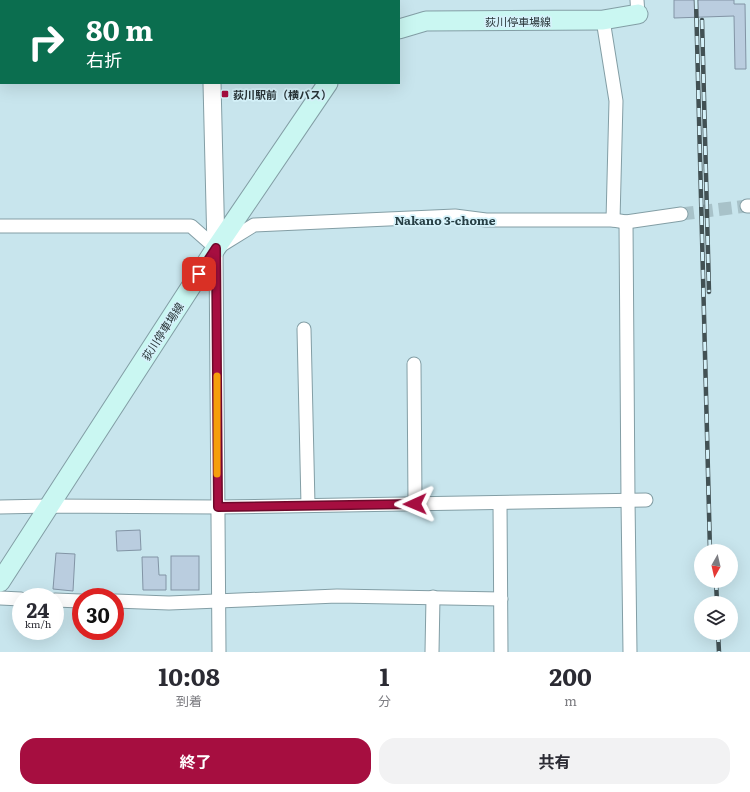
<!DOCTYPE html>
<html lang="ja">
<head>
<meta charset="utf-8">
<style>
	body { margin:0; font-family:Literata,"Noto Sans JP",serif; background:#f2f2f3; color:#2b2b33; height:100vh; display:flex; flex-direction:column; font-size:15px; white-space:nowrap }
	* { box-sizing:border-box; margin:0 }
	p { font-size:13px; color:#7c7c81 }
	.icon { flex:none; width:22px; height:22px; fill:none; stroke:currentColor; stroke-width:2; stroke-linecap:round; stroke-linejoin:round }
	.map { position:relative; height:652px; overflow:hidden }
	.sheet { display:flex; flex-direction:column; background:#fff; flex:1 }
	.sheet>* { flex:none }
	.banner { position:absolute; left:0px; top:0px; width:400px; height:84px; box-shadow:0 4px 16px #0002; background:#0b6e4f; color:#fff; overflow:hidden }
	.needle { width:26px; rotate:188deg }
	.tools { position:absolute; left:694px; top:544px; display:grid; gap:8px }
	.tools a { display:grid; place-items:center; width:44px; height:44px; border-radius:50%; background:#fff; box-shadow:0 4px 16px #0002; font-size:20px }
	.speed { position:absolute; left:12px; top:588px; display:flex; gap:8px; font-size:20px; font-weight:700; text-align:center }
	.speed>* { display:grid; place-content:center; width:52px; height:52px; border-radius:50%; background:#fff; box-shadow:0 4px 16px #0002; line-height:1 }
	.speed small { font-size:10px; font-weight:400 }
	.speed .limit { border:6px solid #d22; background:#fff; color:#111 }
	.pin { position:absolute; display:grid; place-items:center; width:34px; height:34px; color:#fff; margin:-17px; border-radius:8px; box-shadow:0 2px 6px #0006 }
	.me { position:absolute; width:44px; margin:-22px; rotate:269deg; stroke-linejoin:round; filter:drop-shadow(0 0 3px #0008) }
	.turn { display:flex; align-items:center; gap:14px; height:84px; padding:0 20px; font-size:18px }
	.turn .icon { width:52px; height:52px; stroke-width:2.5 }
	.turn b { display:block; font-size:28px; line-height:34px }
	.eta { display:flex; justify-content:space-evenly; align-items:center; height:68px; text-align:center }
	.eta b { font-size:24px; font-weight:700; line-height:28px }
	.primary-button { display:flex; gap:8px; margin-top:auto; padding:8px 20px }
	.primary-button a { flex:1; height:46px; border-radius:16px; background:#a60e40; color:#fff; font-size:16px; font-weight:700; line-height:46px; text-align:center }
	.primary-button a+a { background:#f2f2f3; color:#2b2b33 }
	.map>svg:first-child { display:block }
</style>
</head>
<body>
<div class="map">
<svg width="750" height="652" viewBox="0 0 750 652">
	<rect width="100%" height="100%" fill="#c8e5ed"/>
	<g fill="#bacddf" stroke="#8294a5">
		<polygon points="674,0 734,0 734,4 745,4 746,69 735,69 734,16 674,18"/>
		<polygon points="140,530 141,550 117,551 116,531"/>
		<polygon points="56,553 75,554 73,591 53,589"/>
		<rect x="171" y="556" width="28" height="34"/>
		<polygon points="142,557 158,557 159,575 166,575 166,590 143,590"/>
	</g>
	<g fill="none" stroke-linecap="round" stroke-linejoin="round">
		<polyline stroke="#a8c2c9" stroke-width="13" stroke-dasharray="13 6" stroke-linecap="butt" points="681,214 747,206"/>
		<defs>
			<g id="minor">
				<polyline points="637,0 638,14"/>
				<polyline points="603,20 616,101 613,220"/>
				<polyline points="0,29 1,29"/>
				<polyline points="747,206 750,206"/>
				<polyline points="626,222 628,500 630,652"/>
				<polyline points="0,226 191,226 216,248 219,652"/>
				<polyline points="220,246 254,225 455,216 486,220 613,220 626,222 681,214"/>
				<polyline points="304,329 308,505"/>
				<polyline points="414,364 415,504"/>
				<polyline points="500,503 501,652"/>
				<polyline points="0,507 49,506 218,507 646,500"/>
				<polyline points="0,598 21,599"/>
				<polyline points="55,600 81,601"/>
				<polyline points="115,601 169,603 337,596 501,599"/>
				<polyline points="432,652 433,597"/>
			</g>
			<g id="tertiary">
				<polyline points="210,0 210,1"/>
				<polyline points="212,83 216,248"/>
			</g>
			<g id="secondary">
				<polyline points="399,29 426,21 603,20 638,14"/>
				<polyline points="0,582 216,248 328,83"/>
			</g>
		</defs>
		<use href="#minor" stroke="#839ea5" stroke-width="15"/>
		<use href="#tertiary" stroke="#839ea5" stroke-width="19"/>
		<use href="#secondary" stroke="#839ea5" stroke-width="21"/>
		<use href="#minor" stroke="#fff" stroke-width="13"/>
		<use href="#tertiary" stroke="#fff" stroke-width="17"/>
		<use href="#secondary" stroke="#caf7f2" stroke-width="19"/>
		<defs>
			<g id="rail">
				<polyline points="696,0 710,551"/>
				<polyline points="702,20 709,292"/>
				<polyline points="716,581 717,603"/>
				<polyline points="718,633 719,652"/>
			</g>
		</defs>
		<use href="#rail" stroke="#425154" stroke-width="4.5"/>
		<use href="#rail" stroke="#d5f2fa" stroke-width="3" stroke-dasharray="9" stroke-linecap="butt"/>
	</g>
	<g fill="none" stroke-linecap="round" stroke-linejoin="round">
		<defs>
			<polyline id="route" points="199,274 216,248 218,507 415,504"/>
		</defs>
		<use href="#route" stroke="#6c092a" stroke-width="10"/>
		<use href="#route" stroke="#a60e40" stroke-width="7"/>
		<polyline stroke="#f59e0b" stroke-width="7" points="217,376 217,474"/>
	</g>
	<rect fill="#a60e40" stroke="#d5f2fa" stroke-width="1.5" x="221" y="90" width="8" height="8" rx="2"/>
	<g text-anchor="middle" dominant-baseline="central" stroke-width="3.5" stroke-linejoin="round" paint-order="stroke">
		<g font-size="11" fill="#293538" stroke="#d5f2fa">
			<text x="518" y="21">荻川停車場線</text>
			<text transform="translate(162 331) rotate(-57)">荻川停車場線</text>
		</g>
		<g font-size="11" font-weight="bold" fill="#293538" stroke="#d5f2fa" text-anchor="start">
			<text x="233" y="94">荻川駅前（横バス）</text>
		</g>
		<g font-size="12" font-weight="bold" fill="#273f45" stroke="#d5f2fa">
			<text x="445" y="220">Nakano 3-chome</text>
		</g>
	</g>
</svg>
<div class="tools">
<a><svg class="needle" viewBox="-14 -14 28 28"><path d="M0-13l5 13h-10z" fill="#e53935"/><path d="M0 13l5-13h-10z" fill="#7c7c81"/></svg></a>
<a><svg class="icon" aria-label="layers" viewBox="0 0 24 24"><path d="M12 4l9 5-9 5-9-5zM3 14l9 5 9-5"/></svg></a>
</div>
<div class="speed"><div>24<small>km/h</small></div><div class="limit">30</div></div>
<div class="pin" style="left:199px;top:274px;background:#d93025"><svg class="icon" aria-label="arrive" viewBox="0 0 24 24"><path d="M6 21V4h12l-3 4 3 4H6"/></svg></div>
<svg class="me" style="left:415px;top:504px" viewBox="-20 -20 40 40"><path d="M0-17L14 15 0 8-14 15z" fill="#a60e40" stroke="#fff" stroke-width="4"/></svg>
<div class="banner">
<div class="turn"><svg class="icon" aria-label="right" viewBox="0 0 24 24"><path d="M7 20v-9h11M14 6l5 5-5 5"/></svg><div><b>80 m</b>右折</div></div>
</div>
</div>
<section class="sheet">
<div class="eta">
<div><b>10:08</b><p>到着</p></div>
<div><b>1</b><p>分</p></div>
<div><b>200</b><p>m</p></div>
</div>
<div class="primary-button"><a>終了</a><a>共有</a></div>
</section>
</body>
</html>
